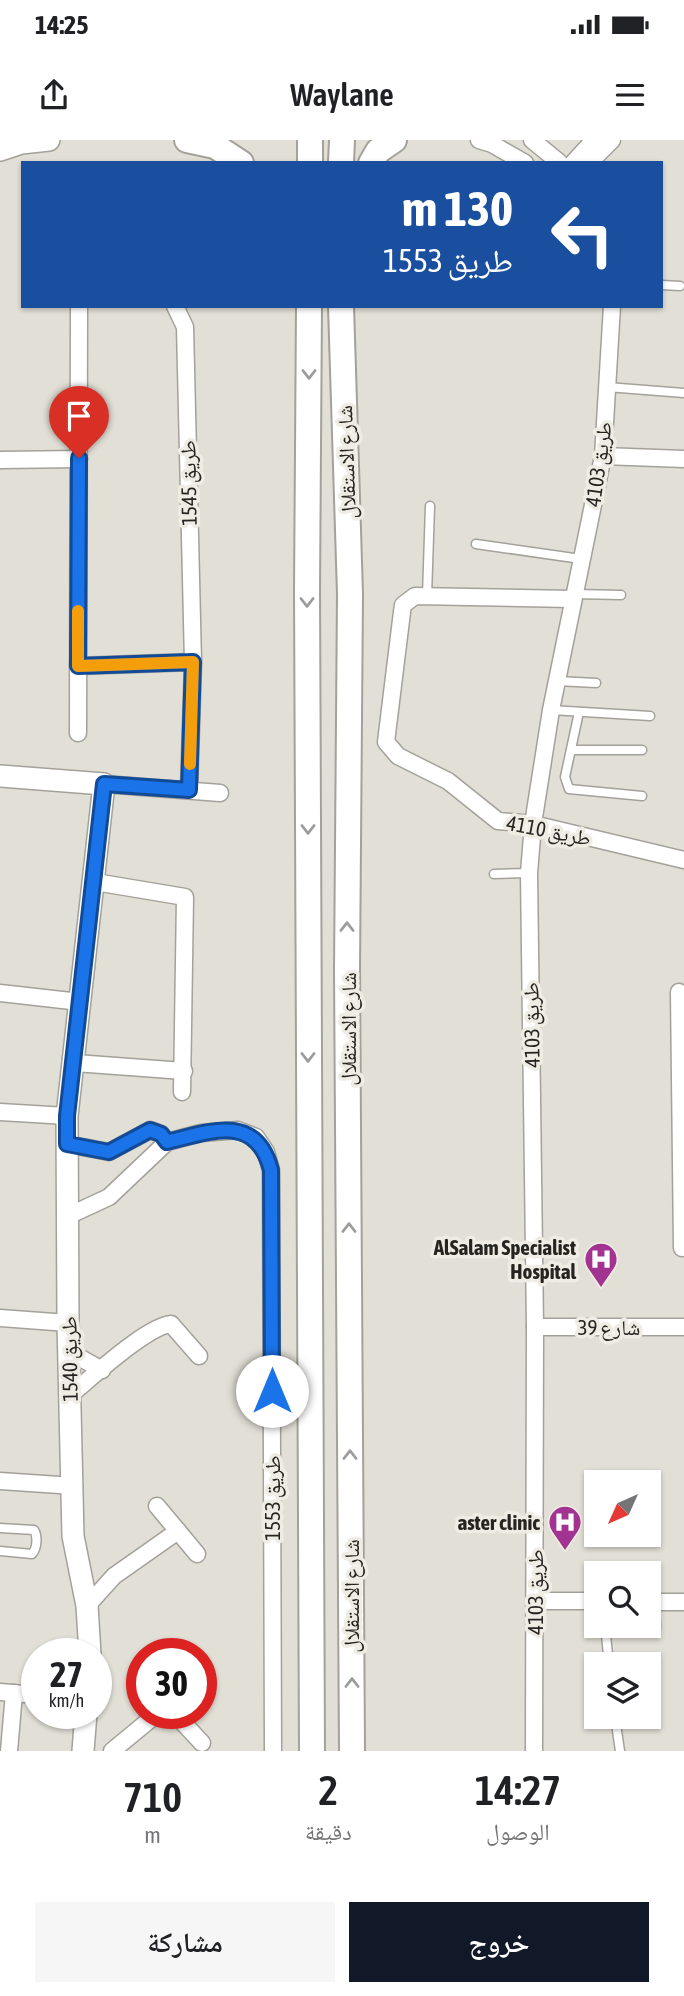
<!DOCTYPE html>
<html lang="ar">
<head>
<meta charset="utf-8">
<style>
	body { margin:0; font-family:"Asap Condensed","Noto Naskh Arabic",sans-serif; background:#f6f6f6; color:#202124; direction:rtl; height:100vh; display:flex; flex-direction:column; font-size:26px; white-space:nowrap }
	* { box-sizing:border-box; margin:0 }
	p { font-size:23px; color:#757577 }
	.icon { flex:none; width:38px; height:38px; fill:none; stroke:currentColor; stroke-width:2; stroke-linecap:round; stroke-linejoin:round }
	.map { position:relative; height:1611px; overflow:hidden; direction:ltr }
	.drawer { display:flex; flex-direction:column; background:#fff; flex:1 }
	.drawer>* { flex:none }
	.guide { position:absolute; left:21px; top:21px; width:642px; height:147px; border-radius:0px; box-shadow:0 2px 5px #0004; direction:rtl; background:#1a4fa0; color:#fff; overflow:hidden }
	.needle { width:46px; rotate:225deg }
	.tools { position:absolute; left:584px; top:1330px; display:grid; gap:14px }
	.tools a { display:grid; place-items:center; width:77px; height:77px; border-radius:0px; background:#fff; box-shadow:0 2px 5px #0004; font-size:35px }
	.speed { position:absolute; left:21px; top:1498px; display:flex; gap:14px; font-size:35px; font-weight:700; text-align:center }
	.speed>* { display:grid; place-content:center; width:91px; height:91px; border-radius:50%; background:#fff; box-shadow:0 2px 5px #0004; line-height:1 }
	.speed small { font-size:18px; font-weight:400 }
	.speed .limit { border:10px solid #d22; background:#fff; color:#111 }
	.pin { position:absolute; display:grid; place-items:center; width:60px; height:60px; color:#fff; margin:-72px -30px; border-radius:50% 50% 50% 0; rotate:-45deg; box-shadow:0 0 7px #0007 }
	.pin .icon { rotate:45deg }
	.me { position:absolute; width:77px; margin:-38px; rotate:0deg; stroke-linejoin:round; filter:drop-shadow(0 0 5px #0008) }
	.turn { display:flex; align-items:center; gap:24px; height:147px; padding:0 35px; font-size:32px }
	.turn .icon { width:91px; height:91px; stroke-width:2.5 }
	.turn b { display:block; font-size:49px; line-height:60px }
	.eta { display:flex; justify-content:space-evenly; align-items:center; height:119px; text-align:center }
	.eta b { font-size:42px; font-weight:600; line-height:49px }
	.button { display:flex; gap:14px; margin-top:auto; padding:14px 35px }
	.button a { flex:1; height:80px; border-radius:0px; background:#111827; color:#fff; font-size:28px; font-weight:600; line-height:80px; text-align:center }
	.button a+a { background:#f6f6f6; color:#202124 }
	.status { display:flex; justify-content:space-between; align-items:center; height:49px; padding:0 35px; background:#fff; direction:ltr }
	.status svg { height:19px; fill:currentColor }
	header { display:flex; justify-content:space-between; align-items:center; height:91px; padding:0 35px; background:#fff; font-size:32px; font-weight:600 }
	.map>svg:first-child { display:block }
</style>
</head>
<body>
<div class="status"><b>14:25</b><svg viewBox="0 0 49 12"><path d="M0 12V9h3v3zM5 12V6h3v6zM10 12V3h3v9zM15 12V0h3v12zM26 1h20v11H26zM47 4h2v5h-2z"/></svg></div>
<header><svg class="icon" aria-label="menu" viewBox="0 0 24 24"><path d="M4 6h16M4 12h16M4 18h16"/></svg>Waylane<svg class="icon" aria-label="share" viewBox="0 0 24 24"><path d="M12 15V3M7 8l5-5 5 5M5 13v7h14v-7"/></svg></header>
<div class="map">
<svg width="684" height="1611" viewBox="0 0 684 1611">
	<rect width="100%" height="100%" fill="#e2dfd6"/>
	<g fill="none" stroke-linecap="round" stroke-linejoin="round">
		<defs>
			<g id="lane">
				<polyline points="662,145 680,146"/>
				<polyline points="607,247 684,253"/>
				<polyline points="476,404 581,419"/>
				<polyline points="574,454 621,455"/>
				<polyline points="427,456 430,366"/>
				<polyline points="557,541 596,543"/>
				<polyline points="551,570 650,576"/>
				<polyline points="579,572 565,637 569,649 642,656"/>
				<polyline points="571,610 642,610"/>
				<polyline points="494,734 529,733"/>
				<path d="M0 1388 34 1390C38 1396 37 1409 32 1414L0 1411"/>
				<polyline points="655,1462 656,1488"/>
				<polyline points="605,1486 609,1524"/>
				<polyline points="615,1577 620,1611"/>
			</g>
			<g id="street">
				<polyline points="479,0 492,4 525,23"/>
				<polyline points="532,0 560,23"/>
				<polyline points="573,23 594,0"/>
				<polyline points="589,23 612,0"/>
				<polyline points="175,166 185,187 193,522 189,650"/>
				<polyline points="603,316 684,319"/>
				<polyline points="0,320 79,319"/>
				<polyline points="572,459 415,456 403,465 402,472 386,602 398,616 448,641 498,681 533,684 684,720"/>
				<polyline points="78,526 193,522"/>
				<polyline points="78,593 79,166"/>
				<polyline points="104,644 220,653"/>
				<polyline points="95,742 185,757 182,952"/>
				<polyline points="679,852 682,1108"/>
				<polyline points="0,853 80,862"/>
				<polyline points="75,923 184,931"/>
				<polyline points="0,972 67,976"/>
				<polyline points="67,1004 109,1012 150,990 161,994 167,1002"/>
				<polyline points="68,1076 109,1057 167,1002 201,993 238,990 256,997 266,1012 271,1030 273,1611"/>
				<polyline points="0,1178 68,1183"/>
				<polyline points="535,1187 684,1187"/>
				<polyline points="68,1211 102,1230"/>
				<path d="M69 1256C90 1239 147 1186 171 1184L199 1216"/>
				<polyline points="0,1341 74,1346"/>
				<polyline points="157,1366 197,1414"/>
				<polyline points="536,1461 597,1461"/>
				<polyline points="649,1462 684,1462"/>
				<polyline points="87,1466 114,1436 178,1391"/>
				<polyline points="0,1552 37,1555"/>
				<polyline points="174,1573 202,1603"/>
				<polyline points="9,1611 14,1553"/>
				<polyline points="112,1611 158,1573"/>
				<polyline points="534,1611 535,1187 529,733 533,684 551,570 603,316 612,166"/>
			</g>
			<g id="secondary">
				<polyline points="0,10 21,3 49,0"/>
				<polyline points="0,636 104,644 67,976 68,1183 73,1396 87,1466 90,1514"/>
				<polyline points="83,1611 86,1573"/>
			</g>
			<g id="primary">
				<polyline points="187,0 215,6 241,23"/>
				<polyline points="310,23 310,0"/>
				<polyline points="341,23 342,0"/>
				<polyline points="371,23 378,11 394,0"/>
				<polyline points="309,166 307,450 312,1611"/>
				<polyline points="341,166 350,454 347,830 352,1611"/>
			</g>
		</defs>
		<use href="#lane" stroke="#a3a199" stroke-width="11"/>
		<use href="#street" stroke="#a3a199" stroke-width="19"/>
		<use href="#secondary" stroke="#a3a199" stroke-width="24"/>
		<use href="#primary" stroke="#a3a199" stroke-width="28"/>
		<use href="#lane" stroke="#fff" stroke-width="8"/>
		<use href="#street" stroke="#fff" stroke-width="16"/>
		<use href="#secondary" stroke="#fff" stroke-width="21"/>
		<use href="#primary" stroke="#fff" stroke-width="24"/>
	</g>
	<defs><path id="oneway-chevron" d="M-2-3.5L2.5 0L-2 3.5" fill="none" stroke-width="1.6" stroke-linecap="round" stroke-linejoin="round" transform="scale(1.75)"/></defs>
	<g stroke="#9d9c9b">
		<use href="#oneway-chevron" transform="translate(309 234) rotate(90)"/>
		<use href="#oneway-chevron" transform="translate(307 462) rotate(90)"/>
		<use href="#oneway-chevron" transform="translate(308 689) rotate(90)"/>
		<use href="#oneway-chevron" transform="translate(347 787) rotate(-90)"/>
		<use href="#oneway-chevron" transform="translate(308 917) rotate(90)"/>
		<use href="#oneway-chevron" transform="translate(349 1088) rotate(-90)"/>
		<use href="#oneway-chevron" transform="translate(350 1315) rotate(-90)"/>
		<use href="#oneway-chevron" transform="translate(352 1543) rotate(-90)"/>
	</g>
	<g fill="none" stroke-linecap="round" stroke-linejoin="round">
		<defs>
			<path id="route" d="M79 318 78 526 193 522 189 650 104 644 67 976V1004L109 1012 150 990 161 994 167 1002C211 991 256 973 271 1030L272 1251"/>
		</defs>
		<use href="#route" stroke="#114b97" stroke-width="18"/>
		<use href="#route" stroke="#1a73e8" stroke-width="12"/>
		<polyline stroke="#f59e0b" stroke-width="12" points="78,471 78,526 193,522 190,624"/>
	</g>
	<defs>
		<symbol id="hospital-pin" viewBox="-11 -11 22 30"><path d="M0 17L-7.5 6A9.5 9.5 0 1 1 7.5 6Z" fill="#a33390" stroke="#efece3"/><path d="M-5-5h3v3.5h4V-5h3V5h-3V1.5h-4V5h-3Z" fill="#fff"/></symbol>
	</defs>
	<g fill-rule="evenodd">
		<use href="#hospital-pin" x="582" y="1100" width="38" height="52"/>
		<use href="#hospital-pin" x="546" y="1363" width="38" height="52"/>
	</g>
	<g text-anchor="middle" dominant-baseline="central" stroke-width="7" stroke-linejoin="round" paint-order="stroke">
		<g font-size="21" fill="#252421" stroke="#efece3">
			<text transform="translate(346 322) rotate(-92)">شارع الاستقلال</text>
			<text transform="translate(598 324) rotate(-82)">طريق 4103</text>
			<text transform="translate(188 343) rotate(-91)">طريق 1545</text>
			<text transform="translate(549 690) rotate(11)">طريق 4110</text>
			<text transform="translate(531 885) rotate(-91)">طريق 4103</text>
			<text transform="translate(348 889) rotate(-90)">شارع الاستقلال</text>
			<text x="609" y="1187">شارع 39</text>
			<text transform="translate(69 1219) rotate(-91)">طريق 1540</text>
			<text transform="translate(272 1358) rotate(-90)">طريق 1553</text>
			<text transform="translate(535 1452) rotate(-90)">طريق 4103</text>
			<text transform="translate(351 1456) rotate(-90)">شارع الاستقلال</text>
		</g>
		<g font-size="21" font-weight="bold" fill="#252421" stroke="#efece3" text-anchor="end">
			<text x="576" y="1107">AlSalam Specialist<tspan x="576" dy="24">Hospital</tspan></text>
			<text x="540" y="1382">aster clinic</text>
		</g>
	</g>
</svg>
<div class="tools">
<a><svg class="needle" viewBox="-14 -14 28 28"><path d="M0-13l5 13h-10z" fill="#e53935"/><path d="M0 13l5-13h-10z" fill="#757577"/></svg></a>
<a><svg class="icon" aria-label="search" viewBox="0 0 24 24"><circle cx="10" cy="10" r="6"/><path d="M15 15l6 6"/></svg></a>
<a><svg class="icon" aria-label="layers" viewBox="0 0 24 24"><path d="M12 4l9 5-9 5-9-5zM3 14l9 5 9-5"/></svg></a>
</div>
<div class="speed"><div>27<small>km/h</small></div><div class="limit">30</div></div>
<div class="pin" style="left:79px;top:318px;background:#d93025"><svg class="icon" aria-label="arrive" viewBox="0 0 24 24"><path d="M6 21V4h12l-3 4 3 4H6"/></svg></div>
<svg class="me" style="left:272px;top:1251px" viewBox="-20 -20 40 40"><circle r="19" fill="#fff"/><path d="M0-13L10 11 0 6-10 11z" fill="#1a73e8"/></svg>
<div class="guide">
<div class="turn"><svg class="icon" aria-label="left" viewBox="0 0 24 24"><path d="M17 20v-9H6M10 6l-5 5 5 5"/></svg><div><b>130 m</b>طريق 1553</div></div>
</div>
</div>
<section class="drawer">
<div class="eta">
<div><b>14:27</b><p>الوصول</p></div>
<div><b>2</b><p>دقيقة</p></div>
<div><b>710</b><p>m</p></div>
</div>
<div class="button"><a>خروج</a><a>مشاركة</a></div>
</section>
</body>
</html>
